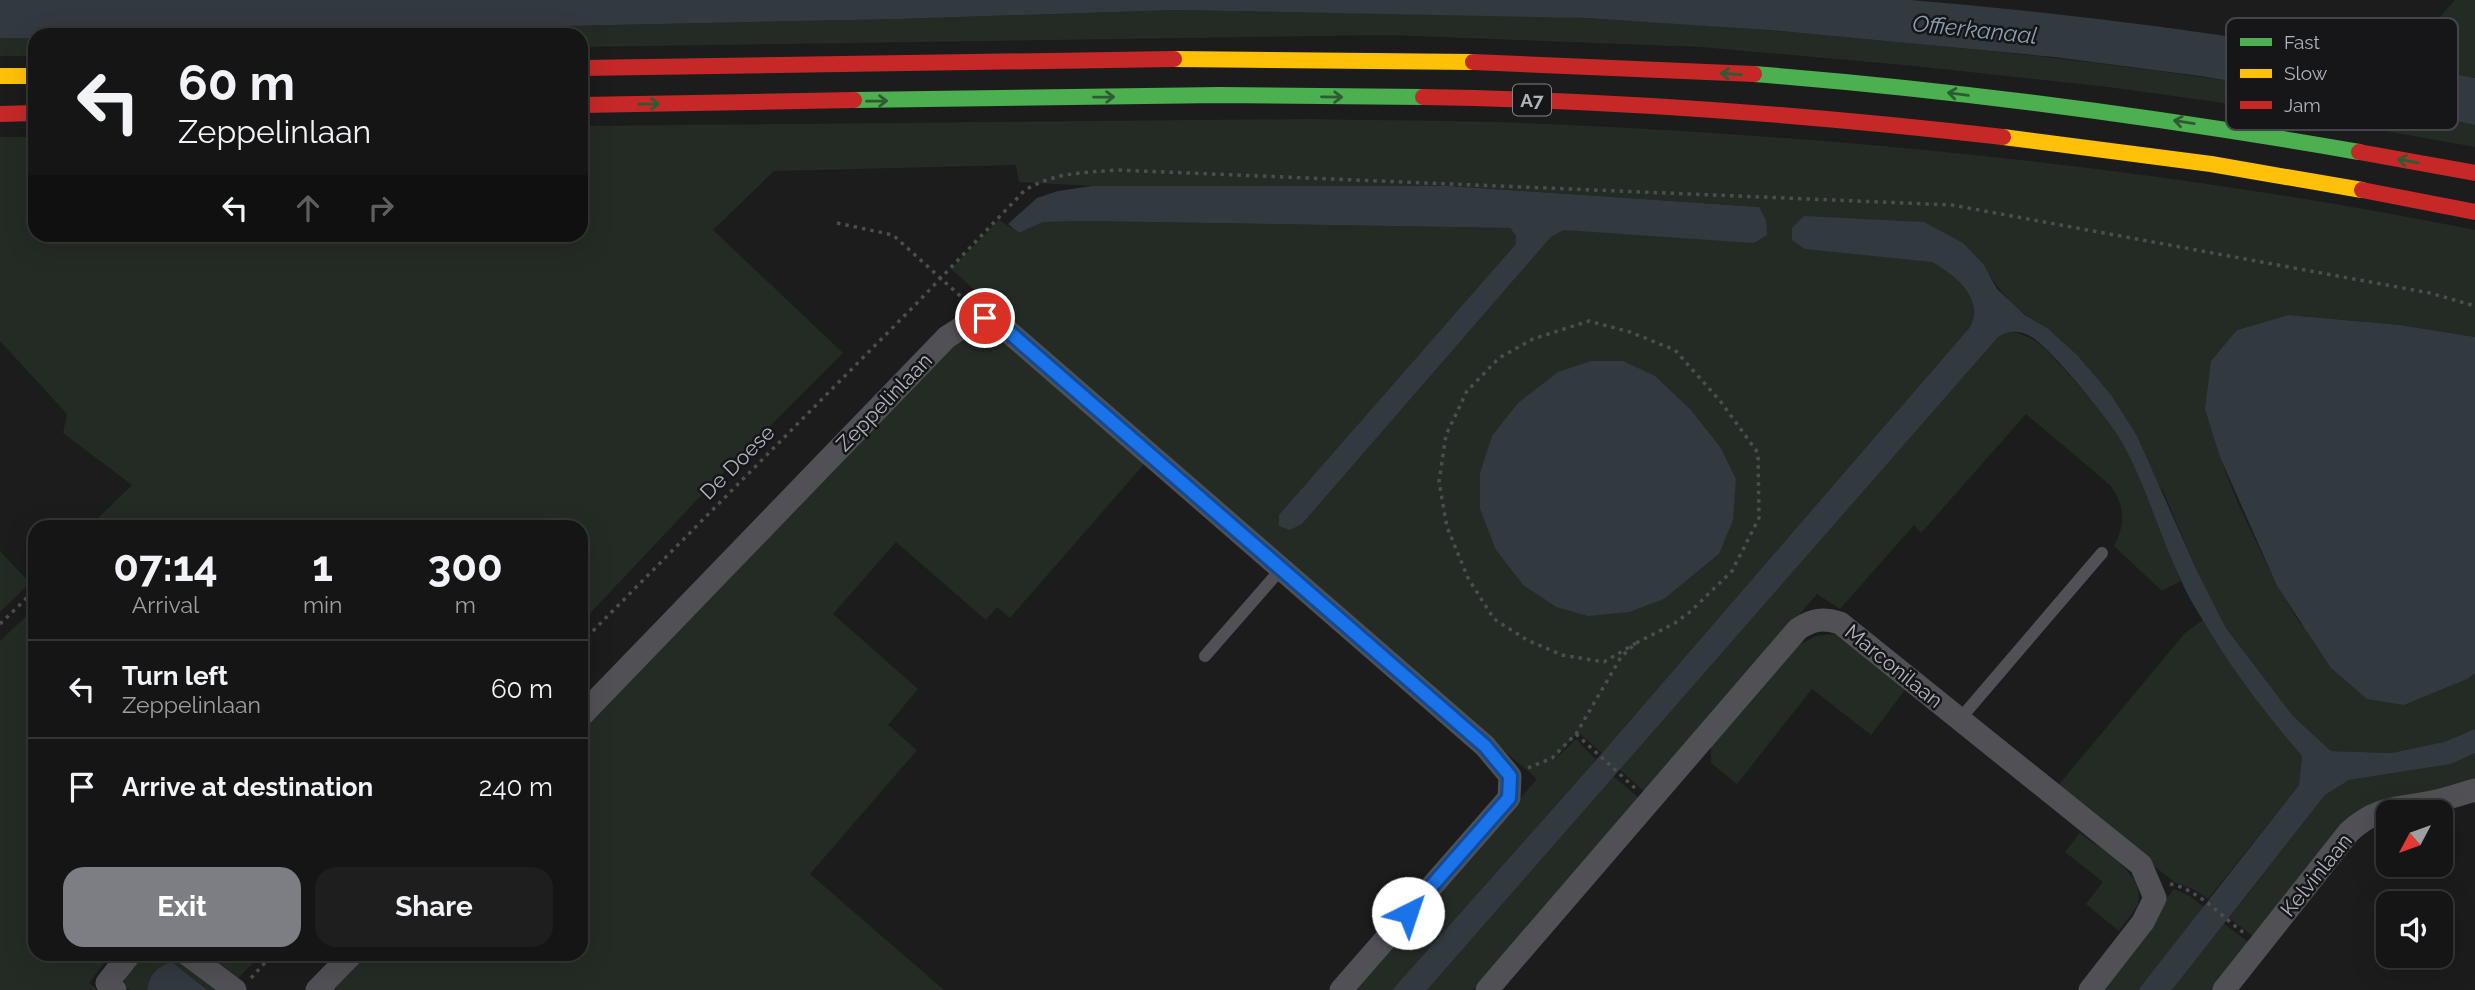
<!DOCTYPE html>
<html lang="en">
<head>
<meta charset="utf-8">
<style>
	body { margin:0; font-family:Raleway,sans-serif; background:#1e1e1e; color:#f1f3f6; height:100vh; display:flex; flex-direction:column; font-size:26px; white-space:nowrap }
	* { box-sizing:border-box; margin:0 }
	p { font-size:23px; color:#9d9fa0 }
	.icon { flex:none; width:38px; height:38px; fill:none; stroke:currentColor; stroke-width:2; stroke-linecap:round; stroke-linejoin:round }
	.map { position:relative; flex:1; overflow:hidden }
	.drawer { position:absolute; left:28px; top:520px; width:560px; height:441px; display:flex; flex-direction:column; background:#151515; border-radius:21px; box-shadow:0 7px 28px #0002,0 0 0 2px #343434 }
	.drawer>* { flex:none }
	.banner { position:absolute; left:28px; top:28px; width:560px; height:214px; border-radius:21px; box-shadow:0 7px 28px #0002,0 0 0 2px #343434; background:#151515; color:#f1f3f6; overflow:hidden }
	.needle { width:46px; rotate:229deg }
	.buttons { position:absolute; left:2376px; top:800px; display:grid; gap:14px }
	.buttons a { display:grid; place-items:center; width:77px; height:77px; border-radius:14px; background:#151515; box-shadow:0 7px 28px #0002,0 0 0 2px #343434; font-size:35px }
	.pin { position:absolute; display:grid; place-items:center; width:60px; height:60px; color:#fff; margin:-30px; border:4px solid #fff; border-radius:50%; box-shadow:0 2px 7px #0007 }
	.me { position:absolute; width:77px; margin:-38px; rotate:41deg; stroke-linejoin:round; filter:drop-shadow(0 0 5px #0008) }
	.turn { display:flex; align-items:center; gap:24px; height:147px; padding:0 35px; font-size:32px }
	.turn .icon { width:91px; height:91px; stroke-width:2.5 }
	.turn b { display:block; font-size:49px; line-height:60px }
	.lanes { display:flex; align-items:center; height:66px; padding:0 35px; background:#0003; justify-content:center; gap:35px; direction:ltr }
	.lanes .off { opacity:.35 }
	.eta { display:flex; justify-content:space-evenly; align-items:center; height:119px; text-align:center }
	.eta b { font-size:42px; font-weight:700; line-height:49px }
	.button { display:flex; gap:14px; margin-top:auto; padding:14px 35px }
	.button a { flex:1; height:80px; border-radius:21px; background:#7c7e83; color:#fff; font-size:28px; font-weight:700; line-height:80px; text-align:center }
	.button a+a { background:#1e1e1e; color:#f1f3f6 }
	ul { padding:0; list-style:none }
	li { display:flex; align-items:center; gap:21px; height:98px; padding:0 35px; border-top:2px solid #343434 }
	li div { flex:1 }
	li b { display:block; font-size:26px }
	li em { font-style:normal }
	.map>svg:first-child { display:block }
</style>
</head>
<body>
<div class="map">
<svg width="2475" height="990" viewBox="0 0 2475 990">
	<rect width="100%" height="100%" fill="#1c1c1c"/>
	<g fill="#242b25" fill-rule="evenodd">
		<polygon points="2455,0 2475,0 2475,78 2399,63"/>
		<path d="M1176 10C1312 13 1448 13 1583 18 1677 22 1771 30 1865 39 2069 57 2274 82 2475 125V147L2253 107 2108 87 1915 66 1701 47 1386 35 581 47V35H140L898 19Z"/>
		<rect x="0" y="38" width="35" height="18"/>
		<path d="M1309 119C1395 121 1482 120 1568 125 1872 139 2176 170 2475 230V337L2400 325 2287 315 2237 330 2220 457 2237 501 2277 586 2300 623 2404 705 2466 679 2475 673V729L2444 742 2391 753 2331 751 2293 716 2226 628 2197 571 2163 491 2047 329C2017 310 2001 296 1984 265L1932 262C1955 275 1985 299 1970 327L1602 753 1578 732 1552 763 1576 739 1596 760 1392 990H1354L1537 779 1255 537 951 269 999 220 1019 233 1043 222 1086 221 1510 228 1516 236V244L1302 524 1551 237 1564 230 1759 207 1449 186H1092L1019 182 1016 165 774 171 713 230 843 353 710 486 581 623V527H89L132 485 63 433 67 414 0 341V137H35V234H581V126ZM1691 410 1721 448 1736 479 1719 554 1664 599 1556 607 1523 585 1496 550Z"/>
		<polygon points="984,331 995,333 1145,463 1010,618 997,607 986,620 896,542 833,614 918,689 888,725 917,750 810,874 944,990 325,990 361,954 581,954 581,728 955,345 971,334"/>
		<path d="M2008 331C2037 336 2045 349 2064 369 2083 389 2100 410 2116 432 2142 471 2162 536 2181 581L2162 591 2114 546C2126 522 2125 507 2110 485L2026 414 1921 533 1914 525 1840 609 1817 594 1646 793 1619 769 1998 336Z"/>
		<polygon points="0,551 30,583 0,612"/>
		<polygon points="35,608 35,954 111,954 89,983 98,990 0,990 0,641"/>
		<polygon points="2203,620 2243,682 2302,756 2299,785 2208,899 2195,890 2174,882 2057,787 2185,633"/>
		<polygon points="1834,634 1907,687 1871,735 1812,689 1737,784 1711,763 1711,746 1799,645 1816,636"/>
		<polygon points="2475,753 2475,780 2458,787 2380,802 2254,937 2229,918 2325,795 2349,780 2451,764"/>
		<polygon points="1613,776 1640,799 1473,990 1427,990"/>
		<path d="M2080 833C2099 848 2147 875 2138 903 2135 912 2124 923 2119 931L2086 904 2103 882 2065 852Z"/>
		<polygon points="2174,889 2190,896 2204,907 2138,990 2095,990"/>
		<polygon points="2224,924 2250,943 2213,990 2172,990"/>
		<path d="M141 954H177L222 990H207L172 962C157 966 149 975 147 990H129L124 984 126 974Z"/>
		<polygon points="207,954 262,954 238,978"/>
	</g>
	<g fill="#32393f">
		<path d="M0 0H1911C2100 16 2288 42 2475 78V125L2395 108 2200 76 2054 57 1769 30 1586 18 1176 10 898 19 140 35H35V38H0Z"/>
		<polygon points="1092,186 1449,186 1759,207 1766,220 1767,235 1754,243 1564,230 1551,237 1302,524 1290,530 1279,526 1279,515 1516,244 1516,236 1510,228 1086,221 1043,222 1019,233 1008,224 1037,198 1058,191"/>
		<path d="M1804 216 1924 222 1963 243 1984 265 1997 289 2025 315 2047 328 2077 355 2111 395 2137 436 2197 571 2226 628 2293 716 2331 751 2391 753 2444 742 2475 729V753L2451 764 2349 780 2325 795 2172 990H2138L2299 785 2302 756C2266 714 2232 670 2204 622 2196 609 2187 595 2181 580 2158 533 2145 479 2117 434 2103 413 2048 344 2028 335 2017 330 2007 331 1998 337L1427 990H1392L1596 760 1970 327C1985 299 1955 275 1932 262L1805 249 1792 240V228Z"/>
		<polygon points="2288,315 2400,325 2475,337 2475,673 2467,679 2404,705 2367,699 2331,668 2277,586 2220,457 2205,409 2211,361 2237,330"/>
		<polygon points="1591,361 1623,361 1655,376 1691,410 1721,448 1736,479 1733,520 1719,554 1664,599 1629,612 1588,616 1556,607 1523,585 1496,550 1480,509 1480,473 1492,436 1518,403 1558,372"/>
		<path d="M172 962 207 990H147C149 975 157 966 172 962Z"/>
	</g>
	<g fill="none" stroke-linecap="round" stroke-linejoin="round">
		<g stroke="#4c4d50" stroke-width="3.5" stroke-dasharray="3.5 5" stroke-linecap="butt">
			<polyline points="837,223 893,235 968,303"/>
			<polyline points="0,624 35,590"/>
			<path d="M581 643 916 304 1025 190C1056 172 1082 173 1117 170L1952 205 2430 293 2475 306"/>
			<polyline points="1576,734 1636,789"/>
			<polyline points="1528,768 1552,758 1576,734 1621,657 1636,643 1675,623 1691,611 1732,571 1759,518 1758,453 1721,402 1675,350 1630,332 1589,321 1533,339 1499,358 1467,391 1446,435 1439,482 1447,527 1468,578 1494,619 1527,640 1562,655 1604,662 1636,643"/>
			<path d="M2170 884C2198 889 2222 917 2244 933"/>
			<polyline points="251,978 273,954"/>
		</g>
		<g stroke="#515155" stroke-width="12">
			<polyline points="1205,656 1281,569"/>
			<polyline points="1960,719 2102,553"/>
		</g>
		<g stroke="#515155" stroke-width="23">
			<polyline points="581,716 947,337 966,325 985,319 1002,326 1485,746 1510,776 1509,798 1341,990"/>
			<polyline points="187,954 235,990"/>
			<polyline points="115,990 107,983 130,954"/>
			<polyline points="317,990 352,954"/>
			<path d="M1487 990 1798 629C1813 619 1823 618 1840 623L2141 865 2155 898 2143 922 2090 990"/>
			<path d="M2224 990 2349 832C2377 806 2397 809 2432 802 2446 799 2461 794 2475 790"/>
		</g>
		<g stroke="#4caf50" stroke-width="16">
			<path d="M1754 74C1957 90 2158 117 2359 152"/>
			<polyline points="854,100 1220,95 1423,97"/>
		</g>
		<g stroke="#ffc107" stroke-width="16">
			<polyline points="1174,59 1473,62"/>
			<polyline points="0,76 35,76"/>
			<polyline points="2003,137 2211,164 2362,190"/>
		</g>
		<g stroke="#c62828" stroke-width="16">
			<polyline points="1473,62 1754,74"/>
			<polyline points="581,68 1174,59"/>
			<path d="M1423 97C1617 100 1810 115 2003 137"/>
			<polyline points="581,105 854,100"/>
			<polyline points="0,114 35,113"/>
			<polyline points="2359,152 2475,173"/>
			<polyline points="2362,190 2475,212"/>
		</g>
	</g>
	<defs><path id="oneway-shaft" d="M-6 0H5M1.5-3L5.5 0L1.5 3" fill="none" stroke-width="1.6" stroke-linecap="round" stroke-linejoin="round" transform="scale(1.75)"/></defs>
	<g stroke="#2e5b31">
		<use href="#oneway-shaft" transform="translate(1731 74) rotate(-176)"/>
		<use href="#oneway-shaft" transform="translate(1958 94) rotate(-173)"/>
		<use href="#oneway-shaft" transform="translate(1104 97) rotate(-1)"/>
		<use href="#oneway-shaft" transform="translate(1332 97) rotate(1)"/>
		<use href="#oneway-shaft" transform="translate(877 101) rotate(-1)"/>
		<use href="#oneway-shaft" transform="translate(649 104) rotate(-1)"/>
		<use href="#oneway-shaft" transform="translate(2184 122) rotate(-171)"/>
		<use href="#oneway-shaft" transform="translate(2408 161) rotate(-170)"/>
	</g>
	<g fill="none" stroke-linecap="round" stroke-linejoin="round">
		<defs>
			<polyline id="route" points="985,318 1002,326 1485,746 1510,776 1509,798 1408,913"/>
		</defs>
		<use href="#route" stroke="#114b97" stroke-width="18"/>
		<use href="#route" stroke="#1a73e8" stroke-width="12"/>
	</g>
	<g text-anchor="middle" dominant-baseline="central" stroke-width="5" stroke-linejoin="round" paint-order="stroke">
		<rect fill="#161618" stroke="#81848a" stroke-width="2" x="1513" y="84.5" width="38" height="31" rx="5"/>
		<g font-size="19" font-weight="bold" fill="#afb3bb">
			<text x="1532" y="100">A7</text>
		</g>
		<g font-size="21" fill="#afb3bb" stroke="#161618">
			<text transform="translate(884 402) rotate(-46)">Zeppelinlaan</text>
			<text transform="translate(737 462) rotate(-45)">De Doese</text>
			<text transform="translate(1894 666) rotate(39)">Marconilaan</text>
			<text transform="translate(2316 875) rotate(-51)">Kelvinlaan</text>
		</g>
		<g font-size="23" font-style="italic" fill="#8a9fb2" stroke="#161618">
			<text transform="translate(1975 29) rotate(6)">Offierkanaal</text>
		</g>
	</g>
	<rect x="2226" y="18" width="232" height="112" rx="10" fill="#161618" stroke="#444549" stroke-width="2"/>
	<rect x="2240" y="38" width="32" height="8" fill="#4caf50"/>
	<rect x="2240" y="69" width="32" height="9" fill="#ffc107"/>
	<rect x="2240" y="101" width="32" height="8" fill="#c62828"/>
	<g font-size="19" fill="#afb3bb">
		<text x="2284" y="49">Fast</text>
		<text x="2284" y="80">Slow</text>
		<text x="2284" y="112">Jam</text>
	</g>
</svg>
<div class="buttons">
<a><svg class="needle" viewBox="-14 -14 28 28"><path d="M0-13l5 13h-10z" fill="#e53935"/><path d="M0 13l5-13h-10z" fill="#9d9fa0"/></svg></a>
<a><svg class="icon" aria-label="sound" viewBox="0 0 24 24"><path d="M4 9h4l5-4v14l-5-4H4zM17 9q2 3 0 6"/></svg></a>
</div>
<div class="pin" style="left:985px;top:318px;background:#d93025"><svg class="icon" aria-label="arrive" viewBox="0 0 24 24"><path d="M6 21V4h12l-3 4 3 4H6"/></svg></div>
<svg class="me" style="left:1408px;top:913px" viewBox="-20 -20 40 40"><circle r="19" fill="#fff"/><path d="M0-13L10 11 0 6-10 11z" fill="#1a73e8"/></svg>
<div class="banner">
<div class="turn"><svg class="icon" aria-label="left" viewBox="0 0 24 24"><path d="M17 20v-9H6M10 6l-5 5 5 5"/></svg><div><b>60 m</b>Zeppelinlaan</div></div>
<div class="lanes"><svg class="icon" aria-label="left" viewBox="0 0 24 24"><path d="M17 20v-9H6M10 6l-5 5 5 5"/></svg><svg class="icon off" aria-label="ahead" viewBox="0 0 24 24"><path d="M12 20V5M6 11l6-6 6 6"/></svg><svg class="icon off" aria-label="right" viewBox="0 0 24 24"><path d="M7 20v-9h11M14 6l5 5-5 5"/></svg></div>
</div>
<section class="drawer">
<div class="eta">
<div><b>07:14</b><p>Arrival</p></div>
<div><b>1</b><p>min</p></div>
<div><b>300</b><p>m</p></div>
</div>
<ul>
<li><svg class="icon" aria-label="left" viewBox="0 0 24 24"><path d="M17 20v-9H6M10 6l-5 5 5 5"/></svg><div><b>Turn left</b><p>Zeppelinlaan</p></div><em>60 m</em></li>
<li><svg class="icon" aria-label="arrive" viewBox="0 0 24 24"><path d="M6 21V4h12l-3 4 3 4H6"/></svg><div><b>Arrive at destination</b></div><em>240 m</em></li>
</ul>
<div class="button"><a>Exit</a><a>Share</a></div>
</section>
</div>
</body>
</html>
